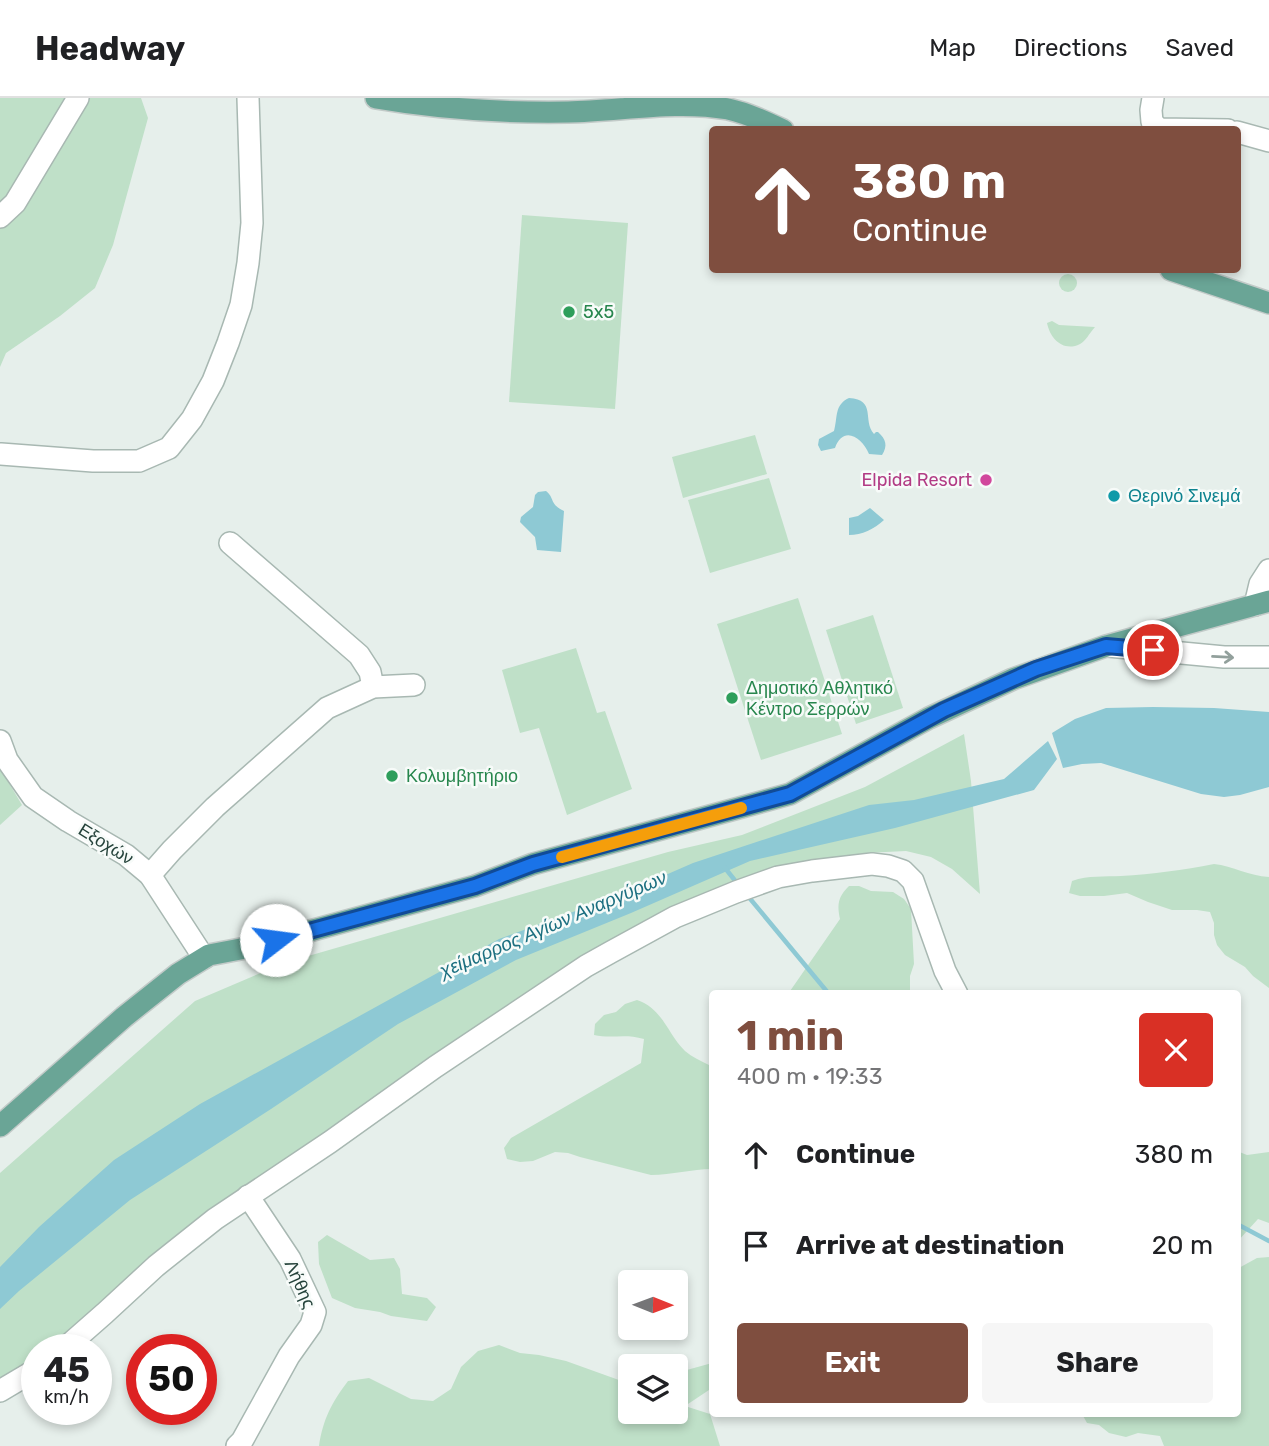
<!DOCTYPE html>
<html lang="en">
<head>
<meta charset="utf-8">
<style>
	body { margin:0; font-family:Rubik,sans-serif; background:#f6f6f6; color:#202124; height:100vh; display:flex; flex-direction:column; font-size:26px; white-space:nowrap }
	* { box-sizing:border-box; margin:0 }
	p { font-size:23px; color:#757577 }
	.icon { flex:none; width:38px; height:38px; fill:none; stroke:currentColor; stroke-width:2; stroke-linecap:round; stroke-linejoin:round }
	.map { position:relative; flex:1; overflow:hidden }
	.details { position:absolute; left:709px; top:892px; width:532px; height:427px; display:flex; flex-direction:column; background:#fff; border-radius:7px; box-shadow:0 4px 10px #0003 }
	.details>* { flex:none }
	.top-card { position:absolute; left:709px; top:28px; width:532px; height:147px; border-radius:7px; box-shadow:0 4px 10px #0003; background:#7f4e3f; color:#fff; overflow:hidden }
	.needle { width:46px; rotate:91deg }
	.fabs { position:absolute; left:618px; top:1172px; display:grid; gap:14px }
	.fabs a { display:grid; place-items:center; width:70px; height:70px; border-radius:7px; background:#fff; box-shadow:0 4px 10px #0003; font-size:35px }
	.speed { position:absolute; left:21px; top:1236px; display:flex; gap:14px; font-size:35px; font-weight:700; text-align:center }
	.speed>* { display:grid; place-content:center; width:91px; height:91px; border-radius:50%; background:#fff; box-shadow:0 4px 10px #0003; line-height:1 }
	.speed small { font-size:18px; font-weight:400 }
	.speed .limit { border:10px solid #d22; background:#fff; color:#111 }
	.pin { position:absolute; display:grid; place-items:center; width:60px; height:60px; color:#fff; margin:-30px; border:4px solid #fff; border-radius:50%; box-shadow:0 2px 7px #0007 }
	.me { position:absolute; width:77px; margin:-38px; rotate:75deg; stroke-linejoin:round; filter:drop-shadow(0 0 5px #0008) }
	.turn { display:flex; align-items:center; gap:24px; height:147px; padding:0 28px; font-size:32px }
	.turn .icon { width:91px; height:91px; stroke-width:2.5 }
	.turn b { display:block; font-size:49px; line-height:60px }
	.round { display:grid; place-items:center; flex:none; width:74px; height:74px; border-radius:7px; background:#f6f6f6 }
	.overview { display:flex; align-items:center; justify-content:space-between; height:119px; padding:0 28px }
	h1 { font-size:42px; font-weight:700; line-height:52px; color:#7f4e3f }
	.primary-button { display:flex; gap:14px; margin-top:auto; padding:14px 28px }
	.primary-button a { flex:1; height:80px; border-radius:7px; background:#7f4e3f; color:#fff; font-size:28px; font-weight:700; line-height:80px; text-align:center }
	.primary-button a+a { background:#f6f6f6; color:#202124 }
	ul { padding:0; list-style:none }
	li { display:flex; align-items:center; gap:21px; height:91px; padding:0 28px }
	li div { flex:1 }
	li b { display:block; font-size:26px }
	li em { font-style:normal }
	header { display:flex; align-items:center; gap:42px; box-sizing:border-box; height:98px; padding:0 35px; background:#fff; border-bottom:2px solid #e0e0e0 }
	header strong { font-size:33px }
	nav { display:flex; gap:38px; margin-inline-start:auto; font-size:24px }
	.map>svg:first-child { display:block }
</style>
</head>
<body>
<header>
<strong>Headway</strong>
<nav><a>Map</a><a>Directions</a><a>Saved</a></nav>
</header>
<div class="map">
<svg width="1269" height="1348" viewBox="0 0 1269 1348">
	<rect width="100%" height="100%" fill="#e6efeb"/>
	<g fill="#bfe0c8">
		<polygon points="0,0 141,0 148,20 113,147 95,190 60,218 6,255 0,269"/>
		<polygon points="522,117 628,125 615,311 509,304"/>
		<circle cx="1068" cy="185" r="9"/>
		<path d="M1052 223 1059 227 1095 229C1090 234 1085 245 1078 247 1062 253 1050 240 1047 225Z"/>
		<polygon points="755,337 767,376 683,400 672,359"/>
		<polygon points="769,380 791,451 710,475 688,402"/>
		<polygon points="798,500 842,636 761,662 717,526"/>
		<polygon points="873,517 903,610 856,626 826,532"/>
		<polygon points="576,550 597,615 605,613 632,691 567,717 539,630 520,635 502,572"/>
		<polygon points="964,636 971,683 980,796 952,771 931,759 906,753 865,755 834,760 780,773 603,852 53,1251 37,1251 37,1263 0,1287 0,1075 195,903 284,865 668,754 742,737 865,689"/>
		<polygon points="0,670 22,707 0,727"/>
		<path d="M1214 766C1233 768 1249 778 1269 779V890L1253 878 1245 869 1225 857 1217 847 1214 837V825L1210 814 1197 812H1172L1148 804 1127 795 1104 798H1080L1069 795 1072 783C1089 777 1104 779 1121 778 1153 776 1183 772 1214 766Z"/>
		<path d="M849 788H859L871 793 893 794 904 801 911 811 914 866 910 878V896H788L840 821C837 806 838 799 849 788Z"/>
		<path d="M637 902C663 911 667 935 685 953 692 959 701 963 709 967L712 965V1071C692 1071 672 1077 651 1077L580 1059 568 1055 555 1054 533 1063 520 1064 507 1061 504 1050 511 1040 641 965 644 941C624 935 613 941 594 937L595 926 604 917 616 914 625 906Z"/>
		<polygon points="1237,1053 1247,1057 1269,1054 1269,1125 1258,1121 1237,1144"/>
		<polygon points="327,1137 370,1162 394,1160 400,1171 402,1196 427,1200 436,1209 427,1223 391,1218 380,1214 355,1210 332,1200 319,1166 318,1144"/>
		<polygon points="1269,1159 1269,1348 1164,1348 1160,1338 1138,1335 1126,1339 1109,1335 1099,1327 1087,1325 1082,1316 1237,1316 1237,1171 1257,1160"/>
		<path d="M499 1247 520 1255 539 1257 566 1263 630 1286V1314H676V1275L712 1265V1290L685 1308 710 1316 720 1348H319C323 1321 332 1304 348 1283L369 1280 411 1301 433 1303 451 1291 461 1269 478 1253Z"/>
	</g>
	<g fill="#8ec9d4">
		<path d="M849 300C877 302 862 322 874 336L876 334H878C886 341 888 348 882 357L869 356C862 339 843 327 835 350L821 353 818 347 819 341 834 333C838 319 834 307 849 300Z"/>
		<path d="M546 393C555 400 549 406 564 413L561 454 537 452 535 439 520 424 521 419 533 409 535 397 538 394Z"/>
		<path d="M870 410 884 422C874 431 862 437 849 437V420L858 418Z"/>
		<polygon points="1153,609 1214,610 1269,614 1269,689 1240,697 1224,699 1201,696 1101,665 1082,666 1063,670 1052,635 1075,621 1106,610"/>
		<polygon points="1048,643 1057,661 1034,692 895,730 750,763 631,815 516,862 398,926 271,1011 130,1102 19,1193 0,1211 0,1169 39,1129 114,1062 200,1006 499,841 622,796 693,765 869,707 914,702 1004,681"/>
	</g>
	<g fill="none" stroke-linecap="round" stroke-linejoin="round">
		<g stroke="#8ec9d4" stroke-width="4.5">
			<polyline points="725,770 737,785"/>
			<polyline points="747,797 829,896"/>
			<polyline points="1237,1126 1269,1143"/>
		</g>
		<defs>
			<g id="minor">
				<polyline points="1153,0 1151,12 1152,24 1159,31 1228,32"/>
				<polyline points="1237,34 1269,43"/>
				<polyline points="0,119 15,105 78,0"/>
				<polyline points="1,356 93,363 139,363 169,350 192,321 213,283 228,245 241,207 248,165 252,125 248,0"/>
				<polyline points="230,445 359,557 370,574 373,589"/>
				<polyline points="1255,507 1260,486 1269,472"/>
				<polyline points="1108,548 1224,559 1269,559"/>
				<polyline points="0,643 7,662 33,699 68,723 126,757 150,777 204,860"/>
				<polyline points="150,777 172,752 215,709 327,610 373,589 414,587"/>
				<polyline points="64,1251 105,1215 156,1168 215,1121 330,1044 435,969 586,868 611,854 675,819 736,794 778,779 812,773 872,766 888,768 903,773 913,783 945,873 957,896"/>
				<polyline points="0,1293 37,1271"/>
				<polyline points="237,1348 242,1343 289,1258 311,1227 315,1214 290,1161 248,1098"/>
			</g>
			<g id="major">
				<path d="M376 0C439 11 505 15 568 14 621 13 676 2 728 11 747 15 766 24 783 32"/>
				<polyline points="1171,172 1269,205"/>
				<polyline points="0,1028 124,919 178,876 209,857 251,849 475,788 533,766 790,696 929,620 1013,581 1106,548 1269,503"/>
			</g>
		</defs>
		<use href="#minor" stroke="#a8b8b2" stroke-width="24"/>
		<use href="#major" stroke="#c2cac8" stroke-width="24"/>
		<use href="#minor" stroke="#fff" stroke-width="21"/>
		<use href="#major" stroke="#6aa596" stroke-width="21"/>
	</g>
	<defs><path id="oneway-shaft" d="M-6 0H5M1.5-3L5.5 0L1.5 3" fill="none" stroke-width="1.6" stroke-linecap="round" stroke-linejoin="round" transform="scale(1.75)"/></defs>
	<use stroke="#92a09c" href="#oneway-shaft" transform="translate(1223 559) rotate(3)"/>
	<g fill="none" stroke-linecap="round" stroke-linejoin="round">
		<defs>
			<polyline id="route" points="276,842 475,788 533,766 790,696 944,612 1036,571 1106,548 1153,552"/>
		</defs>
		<use href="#route" stroke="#114b97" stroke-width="18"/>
		<use href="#route" stroke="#1a73e8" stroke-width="12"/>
		<polyline stroke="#f59e0b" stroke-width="12" points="562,759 741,710"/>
	</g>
	<g fill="#2e9e5b" stroke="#f7fbf9" stroke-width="2.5">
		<circle cx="569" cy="214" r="7"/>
		<circle cx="732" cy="600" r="7"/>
		<circle cx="392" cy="678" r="7"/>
	</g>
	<circle fill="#d1479c" stroke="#f7fbf9" stroke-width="2.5" cx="986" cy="382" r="7"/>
	<circle fill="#0f9aa8" stroke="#f7fbf9" stroke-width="2.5" cx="1114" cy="398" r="7"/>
	<g text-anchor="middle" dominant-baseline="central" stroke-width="5" stroke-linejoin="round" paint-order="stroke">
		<g font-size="18" fill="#27864d" stroke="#f7fbf9" text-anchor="start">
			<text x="583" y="214">5x5</text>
			<text x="746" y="590">Δημοτικό Αθλητικό<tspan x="746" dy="21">Κέντρο Σερρών</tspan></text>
			<text x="406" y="678">Κολυμβητήριο</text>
		</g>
		<g font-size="18" fill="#b23c85" stroke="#f7fbf9" text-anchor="end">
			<text x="972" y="382">Elpida Resort</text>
		</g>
		<g font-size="18" fill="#0d838f" stroke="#f7fbf9" text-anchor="start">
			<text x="1128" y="398">Θερινό Σινεμά</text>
		</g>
		<g font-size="18" fill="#24423a" stroke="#f7fbf9">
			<text transform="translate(106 746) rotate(32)">Εξοχών</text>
			<text transform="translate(300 1186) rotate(66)">Λήθης</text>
		</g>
		<g font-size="19" font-style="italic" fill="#1c6f80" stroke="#f7fbf9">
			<text transform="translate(553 826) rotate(-23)">χείμαρρος Αγίων Αναργύρων</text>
		</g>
	</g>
</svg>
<div class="fabs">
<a><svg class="needle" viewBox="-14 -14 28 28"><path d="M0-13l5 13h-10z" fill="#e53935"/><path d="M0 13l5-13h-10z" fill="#757577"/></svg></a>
<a><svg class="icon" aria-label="layers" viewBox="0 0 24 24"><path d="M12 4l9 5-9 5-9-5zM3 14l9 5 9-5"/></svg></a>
</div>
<div class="speed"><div>45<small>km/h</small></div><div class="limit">50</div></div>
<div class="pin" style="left:1153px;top:552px;background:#d93025"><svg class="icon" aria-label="arrive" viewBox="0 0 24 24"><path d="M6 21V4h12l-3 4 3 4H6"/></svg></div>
<svg class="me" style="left:276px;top:842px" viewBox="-20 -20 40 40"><circle r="19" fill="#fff"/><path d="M0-13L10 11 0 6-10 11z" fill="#1a73e8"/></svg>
<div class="top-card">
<div class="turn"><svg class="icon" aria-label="ahead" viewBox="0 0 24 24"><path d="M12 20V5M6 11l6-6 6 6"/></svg><div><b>380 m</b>Continue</div></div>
</div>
<section class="details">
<div class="overview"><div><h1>1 min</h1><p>400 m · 19:33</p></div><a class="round" style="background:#d93025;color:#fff"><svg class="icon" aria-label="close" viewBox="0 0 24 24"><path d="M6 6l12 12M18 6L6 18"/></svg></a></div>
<ul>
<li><svg class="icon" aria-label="ahead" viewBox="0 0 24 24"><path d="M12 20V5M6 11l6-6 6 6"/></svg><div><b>Continue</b></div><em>380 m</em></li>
<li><svg class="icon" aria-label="arrive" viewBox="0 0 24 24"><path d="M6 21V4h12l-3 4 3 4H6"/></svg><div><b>Arrive at destination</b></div><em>20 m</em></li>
</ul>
<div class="primary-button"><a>Exit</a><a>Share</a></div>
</section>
</div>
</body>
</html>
